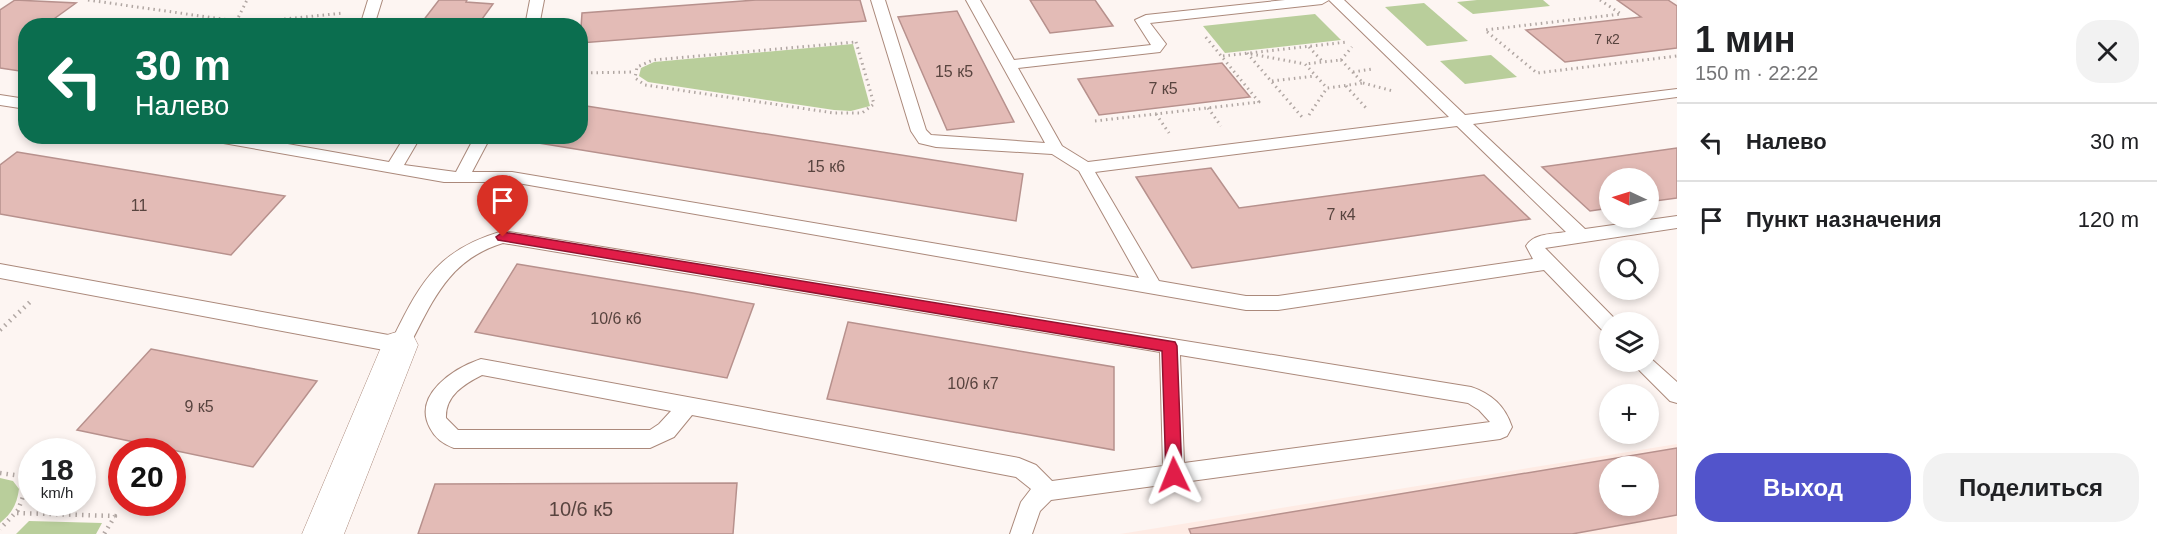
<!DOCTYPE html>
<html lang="ru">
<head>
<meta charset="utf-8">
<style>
	body { margin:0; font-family:Helvetica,sans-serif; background:#f2f2f2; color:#202124; height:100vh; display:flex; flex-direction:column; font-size:22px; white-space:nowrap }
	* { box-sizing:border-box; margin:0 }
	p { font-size:20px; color:#757577 }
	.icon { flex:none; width:33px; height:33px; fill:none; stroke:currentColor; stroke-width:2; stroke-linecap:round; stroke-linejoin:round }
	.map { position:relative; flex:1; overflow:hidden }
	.side { display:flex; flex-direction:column; background:#fff; width:480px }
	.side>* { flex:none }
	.hud { position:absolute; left:18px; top:18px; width:570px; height:126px; border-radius:24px; box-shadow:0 3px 9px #0003; background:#0b6e4f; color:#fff; overflow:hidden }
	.needle { width:39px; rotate:274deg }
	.fabs { position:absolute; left:1599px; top:168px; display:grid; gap:12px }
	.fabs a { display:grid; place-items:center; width:60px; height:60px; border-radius:50%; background:#fff; box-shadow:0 3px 9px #0003; font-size:30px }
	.speed { position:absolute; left:18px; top:438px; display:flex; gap:12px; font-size:30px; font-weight:700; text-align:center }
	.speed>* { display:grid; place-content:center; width:78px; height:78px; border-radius:50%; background:#fff; box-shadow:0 3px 9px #0003; line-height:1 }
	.speed small { font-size:15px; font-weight:400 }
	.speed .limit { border:9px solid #d22; background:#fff; color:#111 }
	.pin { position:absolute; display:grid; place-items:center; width:51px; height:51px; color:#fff; margin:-62px -26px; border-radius:50% 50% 50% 0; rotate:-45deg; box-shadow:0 0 6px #0007 }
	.pin .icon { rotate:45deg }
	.me { position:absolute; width:66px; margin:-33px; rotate:358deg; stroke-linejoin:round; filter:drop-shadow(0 0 4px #0008) }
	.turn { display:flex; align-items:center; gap:21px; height:126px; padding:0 18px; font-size:27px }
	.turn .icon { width:78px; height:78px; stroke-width:2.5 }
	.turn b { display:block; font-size:42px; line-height:51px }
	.round { display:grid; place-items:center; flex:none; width:63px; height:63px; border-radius:24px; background:#f2f2f2 }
	.overview { display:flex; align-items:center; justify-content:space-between; height:102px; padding:0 18px }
	h1 { font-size:36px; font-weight:700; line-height:45px }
	.primary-button { display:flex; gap:12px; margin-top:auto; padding:12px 18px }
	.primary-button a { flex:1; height:69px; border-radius:24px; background:#5254cb; color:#fff; font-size:24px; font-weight:700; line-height:69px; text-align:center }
	.primary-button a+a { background:#f2f2f2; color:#202124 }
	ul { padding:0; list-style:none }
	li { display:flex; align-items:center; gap:18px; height:78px; padding:0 18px; border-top:2px solid #e0e0e0 }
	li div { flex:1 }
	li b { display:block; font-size:22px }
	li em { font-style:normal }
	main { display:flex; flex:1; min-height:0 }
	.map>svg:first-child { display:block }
</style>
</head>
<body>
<main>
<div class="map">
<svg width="1677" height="534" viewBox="0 0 1677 534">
	<rect width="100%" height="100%" fill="#fdf5f2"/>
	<path fill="#feebe4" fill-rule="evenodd" d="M1677 444V534H1120ZM1610 466H1648V506H1610Z"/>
	<g fill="#b9ce9b">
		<polygon points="1477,0 1543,0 1550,6 1473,14 1457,2"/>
		<polygon points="1424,3 1468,41 1427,46 1385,7"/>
		<polygon points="1315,14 1341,40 1225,53 1203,26"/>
		<polygon points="853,44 870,106 851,111 834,110 648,82 639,76 641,68 654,62"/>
		<polygon points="1491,55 1517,77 1465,84 1440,61"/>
		<path d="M0 478 13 481 19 489C17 504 12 513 0 523Z"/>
		<polygon points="29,521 102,523 96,534 16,534"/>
	</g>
	<g fill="#e3bbb6" stroke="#b7918d" stroke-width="1.5" fill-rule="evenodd">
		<polygon points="15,0 76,3 44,26 26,26 26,72 0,68 0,10"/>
		<polygon points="439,0 467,0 466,2 493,4 477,26 419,26"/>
		<polygon points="756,0 860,0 866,21 580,43 582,13"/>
		<polygon points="1030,0 1095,0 1113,26 1050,33"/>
		<polygon points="1617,0 1668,0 1677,6 1677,48 1565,62 1526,30 1641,17"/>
		<polygon points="957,11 1014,122 947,130 898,17"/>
		<polygon points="1222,63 1250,97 1099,115 1078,79"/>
		<polygon points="580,105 1023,174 1016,221 526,141 530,136 580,136"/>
		<polygon points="1677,148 1677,198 1648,202 1648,178 1610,178 1610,208 1590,211 1542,167"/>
		<polygon points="17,152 285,196 231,255 0,214 0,165"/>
		<polygon points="1211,168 1239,208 1484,175 1530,219 1192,268 1136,177"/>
		<polygon points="517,264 693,293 754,304 727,378 475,332"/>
		<polygon points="848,322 1114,367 1114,450 827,399"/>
		<polygon points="151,349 233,365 317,381 253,467 77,430"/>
		<path d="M1677 448V515L1572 534H1191L1189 529ZM1610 466H1648V506H1610Z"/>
		<polygon points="737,483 733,534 418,534 435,484"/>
	</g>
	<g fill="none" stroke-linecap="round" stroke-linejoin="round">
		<defs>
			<g id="service">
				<polygon points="368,0 382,0 374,26 360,26"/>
				<polygon points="530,0 544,0 539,26 525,26"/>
				<path d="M871 0H885L926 130 931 135 1045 143 966 0H980L1014 60 1151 45 1135 20 1146 15 1285 0H1329L1322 4 1150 23 1166 44 1160 52 1018 68 1062 146 1088 162 1449 117 1329 0H1344L1465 115 1677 89V97L1473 124 1585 229 1677 216V228L1545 248 1617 321 1618 322H1610V333L1603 331 1544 270 1278 310H1246L512 182H444L212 141 205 136H243L389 162 405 136H421L404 165 456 172 475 136H491L472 172H512L1139 278 1079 171 1052 154 936 147 919 143 911 131ZM1457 126 1566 232C1553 234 1534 233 1526 246L1533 259 1278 296H1246L1159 281 1095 172Z"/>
				<polygon points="0,95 26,99 26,109 0,105"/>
				<path d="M503 231 1471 387C1492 394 1505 406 1512 427L1507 436 1500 439 1051 500 1040 511 1032 534H1010L1021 502 1031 489 1016 477 692 415 674 437 650 448H454C443 444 435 438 430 428 412 395 454 368 481 359L1019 458 1036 465 1052 481 1163 466 1160 352 503 243C447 260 432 303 407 350L400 353 0 278V264L394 336C422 279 440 249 503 231ZM1180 355 1468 403 1479 410 1490 422 1184 463ZM482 375 671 411 659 424 650 430H458L446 418C445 396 464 384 482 375Z"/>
				<polygon points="1648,356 1677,382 1677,403 1670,401 1637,368 1634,362 1648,362"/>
			</g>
			<polygon id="minor" points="400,331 413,335 418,345 344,534 302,534 382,345 387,335"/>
		</defs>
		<use href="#service" stroke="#ab897b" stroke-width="2"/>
		<use href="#minor" stroke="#ab897b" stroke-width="1"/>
		<g stroke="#b1a7a3" stroke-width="3" stroke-dasharray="1.5 4" stroke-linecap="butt">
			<polyline points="88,0 236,21"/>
			<polyline points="1600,0 1621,14 1485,30 1537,73 1677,56"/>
			<polyline points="236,22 247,0"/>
			<polyline points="235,24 344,13"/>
			<polygon points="856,42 874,104 862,113 834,113 645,85 635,78 637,67 653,60"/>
			<polyline points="1309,47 1323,62"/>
			<polyline points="1247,53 1302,117"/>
			<polyline points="1251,54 1305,64"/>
			<polyline points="1223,56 1347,42"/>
			<polyline points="1341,60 1352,47"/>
			<polygon points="1341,60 1363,83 1327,88 1305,64"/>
			<polyline points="1353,72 1372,69"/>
			<polyline points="580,73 634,72"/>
			<polyline points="1272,81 1315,76"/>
			<polyline points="1363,83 1393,91"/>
			<polyline points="1346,86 1367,109"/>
			<polyline points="1208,108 1221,126"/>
			<polyline points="1156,114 1169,133"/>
			<polyline points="1309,115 1327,88"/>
			<polyline points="1095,121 1259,102 1204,35"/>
		</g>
		<g stroke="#b1a7a3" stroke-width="4.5" stroke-dasharray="1.5 5" stroke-linecap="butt">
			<polyline points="0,330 30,302"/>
			<polyline points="0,473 21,476 27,486 18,510 0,529"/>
			<polyline points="17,513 115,516 104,534"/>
		</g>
		<use href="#service" fill="#fff" fill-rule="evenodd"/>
		<use href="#minor" fill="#fff" fill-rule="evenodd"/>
	</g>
	<polygon fill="#e11d48" stroke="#92132f" stroke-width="1.5" points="503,232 1175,342 1177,346 1182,475 1180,480 1174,482 1168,480 1166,475 1162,351 498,240 496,237"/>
	<g text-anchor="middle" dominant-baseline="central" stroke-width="4.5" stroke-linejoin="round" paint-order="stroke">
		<g font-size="14" fill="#58443f">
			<text x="1607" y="39">7 к2</text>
		</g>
		<g font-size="16" fill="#58443f">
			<text x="954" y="71">15 к5</text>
			<text x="1163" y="88">7 к5</text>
			<text x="826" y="166">15 к6</text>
			<text x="139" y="205">11</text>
			<text x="1341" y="214">7 к4</text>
			<text x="616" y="318">10/6 к6</text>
			<text x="973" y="383">10/6 к7</text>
			<text x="199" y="406">9 к5</text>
		</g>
		<g font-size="20" fill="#58443f">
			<text x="581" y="509">10/6 к5</text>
		</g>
	</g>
</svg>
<div class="fabs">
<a><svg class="needle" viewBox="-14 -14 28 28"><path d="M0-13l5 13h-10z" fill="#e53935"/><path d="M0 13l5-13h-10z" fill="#757577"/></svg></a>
<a><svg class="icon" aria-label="search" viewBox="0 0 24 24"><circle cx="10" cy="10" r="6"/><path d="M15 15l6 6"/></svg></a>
<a><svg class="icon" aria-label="layers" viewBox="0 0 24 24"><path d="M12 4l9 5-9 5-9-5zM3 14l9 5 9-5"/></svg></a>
<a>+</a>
<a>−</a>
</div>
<div class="speed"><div>18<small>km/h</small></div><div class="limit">20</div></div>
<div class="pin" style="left:503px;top:237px;background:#d93025"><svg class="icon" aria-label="arrive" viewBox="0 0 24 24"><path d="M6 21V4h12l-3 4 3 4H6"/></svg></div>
<svg class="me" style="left:1174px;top:475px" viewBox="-20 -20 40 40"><path d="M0-17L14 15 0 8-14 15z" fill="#e11d48" stroke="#fff" stroke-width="4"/></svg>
<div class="hud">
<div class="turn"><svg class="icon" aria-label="left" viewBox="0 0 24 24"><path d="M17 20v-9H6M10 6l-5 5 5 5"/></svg><div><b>30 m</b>Налево</div></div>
</div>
</div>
<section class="side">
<div class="overview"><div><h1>1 мин</h1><p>150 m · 22:22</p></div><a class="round"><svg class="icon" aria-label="close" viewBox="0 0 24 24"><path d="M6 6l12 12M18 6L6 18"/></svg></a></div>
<ul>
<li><svg class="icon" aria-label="left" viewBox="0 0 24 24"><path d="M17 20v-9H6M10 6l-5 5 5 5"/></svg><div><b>Налево</b></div><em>30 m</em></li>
<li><svg class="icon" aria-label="arrive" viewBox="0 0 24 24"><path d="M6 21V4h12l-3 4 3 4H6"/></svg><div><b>Пункт назначения</b></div><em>120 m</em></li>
</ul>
<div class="primary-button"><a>Выход</a><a>Поделиться</a></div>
</section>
</main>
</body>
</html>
